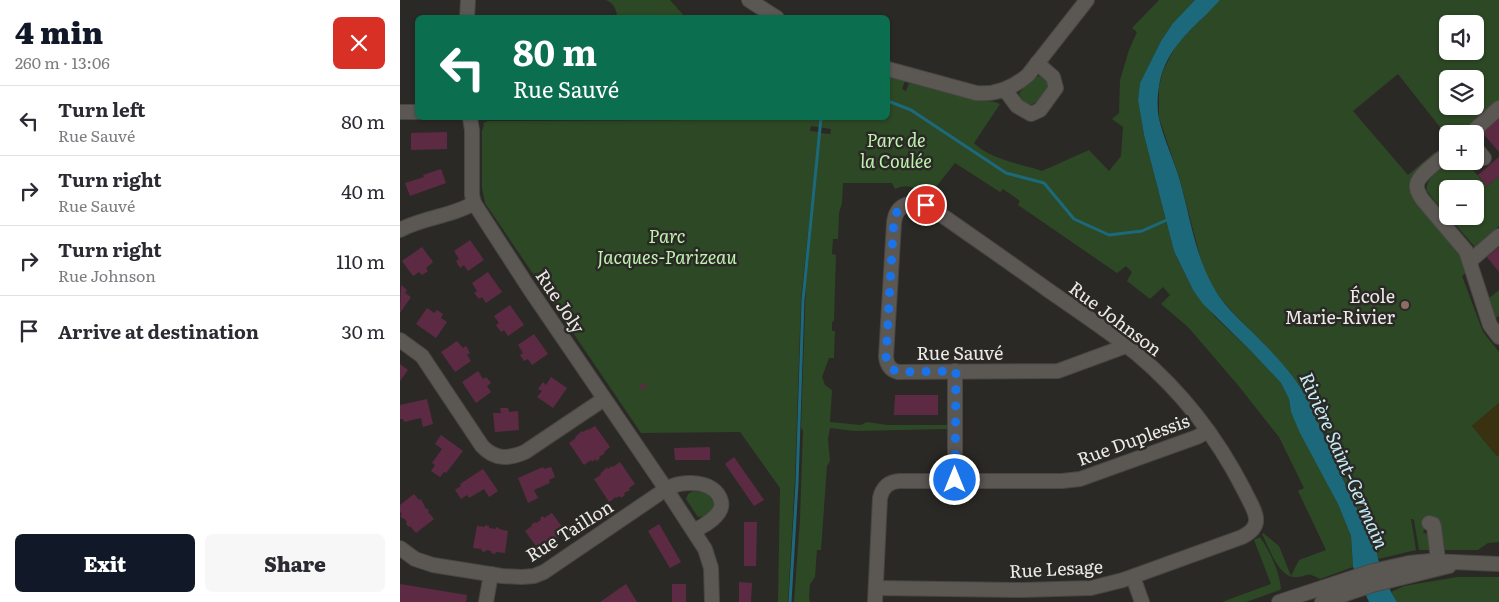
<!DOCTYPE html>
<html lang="en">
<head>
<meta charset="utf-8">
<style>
	body { margin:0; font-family:Literata,serif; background:#f7f7f7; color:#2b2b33; height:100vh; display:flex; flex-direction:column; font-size:19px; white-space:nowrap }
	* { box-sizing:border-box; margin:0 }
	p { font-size:16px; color:#7c7c81 }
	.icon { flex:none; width:28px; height:28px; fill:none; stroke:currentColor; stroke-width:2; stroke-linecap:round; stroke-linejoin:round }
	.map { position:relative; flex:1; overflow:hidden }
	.drawer { display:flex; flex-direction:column; background:#fff; width:400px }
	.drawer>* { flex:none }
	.guide { position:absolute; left:15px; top:15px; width:475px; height:105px; border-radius:8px; box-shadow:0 1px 4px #0004; background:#0b6e4f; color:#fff; overflow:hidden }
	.buttons { position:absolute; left:1039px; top:15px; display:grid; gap:10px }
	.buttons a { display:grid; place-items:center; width:45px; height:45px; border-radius:8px; background:#fff; box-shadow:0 1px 4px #0004; font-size:25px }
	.pin { position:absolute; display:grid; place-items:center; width:42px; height:42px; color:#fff; margin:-21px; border:2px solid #fff; border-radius:50%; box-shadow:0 1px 5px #0007 }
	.me { position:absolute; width:55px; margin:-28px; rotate:0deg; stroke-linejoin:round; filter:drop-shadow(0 0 4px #0008) }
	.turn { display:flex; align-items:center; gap:18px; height:105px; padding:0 15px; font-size:22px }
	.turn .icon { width:65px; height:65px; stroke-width:2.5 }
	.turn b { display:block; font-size:35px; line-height:42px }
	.round { display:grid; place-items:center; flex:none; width:52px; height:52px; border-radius:8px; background:#f7f7f7 }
	.head { display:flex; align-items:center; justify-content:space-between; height:85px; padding:0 15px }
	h1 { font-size:30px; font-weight:800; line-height:38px; color:#111827 }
	.action { display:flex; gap:10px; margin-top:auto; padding:10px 15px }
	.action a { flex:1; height:58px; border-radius:8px; background:#111827; color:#fff; font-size:20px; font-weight:800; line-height:58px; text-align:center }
	.action a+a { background:#f7f7f7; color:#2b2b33 }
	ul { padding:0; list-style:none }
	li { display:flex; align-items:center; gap:15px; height:70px; padding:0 15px; border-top:1px solid #e1e1e2 }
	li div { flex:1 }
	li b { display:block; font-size:19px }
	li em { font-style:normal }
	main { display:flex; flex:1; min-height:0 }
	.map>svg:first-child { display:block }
</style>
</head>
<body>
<main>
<section class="drawer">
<div class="head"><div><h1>4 min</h1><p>260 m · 13:06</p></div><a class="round" style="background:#d93025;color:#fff"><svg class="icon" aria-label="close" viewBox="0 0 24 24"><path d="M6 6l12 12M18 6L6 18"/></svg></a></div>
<ul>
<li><svg class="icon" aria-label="left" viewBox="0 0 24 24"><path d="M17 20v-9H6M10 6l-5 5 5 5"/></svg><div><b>Turn left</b><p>Rue Sauvé</p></div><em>80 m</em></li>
<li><svg class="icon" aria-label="right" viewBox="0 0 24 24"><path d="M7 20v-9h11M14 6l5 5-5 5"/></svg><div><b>Turn right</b><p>Rue Sauvé</p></div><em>40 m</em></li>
<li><svg class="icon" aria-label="right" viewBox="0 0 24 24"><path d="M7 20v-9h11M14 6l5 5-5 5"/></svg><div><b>Turn right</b><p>Rue Johnson</p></div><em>110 m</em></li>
<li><svg class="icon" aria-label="arrive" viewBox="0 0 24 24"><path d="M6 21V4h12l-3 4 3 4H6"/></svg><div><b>Arrive at destination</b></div><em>30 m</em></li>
</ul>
<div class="action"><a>Exit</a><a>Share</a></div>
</section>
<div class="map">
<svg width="1099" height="602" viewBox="0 0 1099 602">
	<rect width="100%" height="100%" fill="#2b2925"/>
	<g fill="#2d4825" fill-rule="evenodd">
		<path d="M206 0H270L285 17H214L217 14C215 7 213 3 206 0Z"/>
		<path d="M759 0H795L773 23 761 41 740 83 738 100 744 135 774 251 793 290 815 317 849 349 881 383 889 399 891 412 938 504 951 536 953 567 920 579C905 570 906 578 894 577 878 576 869 547 862 534L863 533 879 546 891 576 899 560 926 550 898 491 904 488 879 437 837 384 788 327 761 304 770 295 763 287 750 299 727 281 732 272 726 266 717 273 618 205 620 201 603 189 600 192 555 163 528 197C517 189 509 182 495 189L492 183H443L442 203 439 213 438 239H433L432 254 436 255 434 321 432 322V331H435L434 358H429L422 377 425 385 432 390 430 422 461 425 467 422 487 425H549V429L454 431 430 428 428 439 430 461 427 466 421 550H417L415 577 410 584 409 598 410 602H394L400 519 403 430 401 428 406 281 420 133 430 134 431 129 411 126 410 131 419 132 401 299 395 479 388 602H378L380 488 340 432 241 433 85 203 82 188V131L84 125 83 123 88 121 306 120 307 118H488V76L505 81 502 89 506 91 509 83 573 99 595 102 600 104 574 143C589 159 621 164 642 171L689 150 709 171 721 156 723 127 712 119 719 113 720 80 729 50 737 32 732 28Z"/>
		<path d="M820 0H1099V101L1061 134H1048L1047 136 998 74 953 111 1008 175 1035 152 1038 153 1015 174 1060 253 1067 272 1062 276 1083 332 1099 352V403L1072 426 1097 456 1099 454V542L1088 543 1078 550H1041L1036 517 1026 518V527L1023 532 1028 535 1035 550H1019L1014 520 1013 519H1011L1016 550 978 559 975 543 949 493 922 428 900 386 863 343 837 317 822 300 811 285 803 268 780 180 759 118V87L763 71 771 55 777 44ZM1048 24H1075V51H1048ZM1048 79H1075V106H1048Z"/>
		<path d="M640 76 648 83C648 92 638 104 629 105L621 100 619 93 633 78Z"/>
		<path d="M1049 161H1065L1087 186 1099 176V226L1075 247 1048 216H1075V189H1048L1047 216 1027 191C1025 177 1040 170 1049 161Z"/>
		<polygon points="1099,290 1099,316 1095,318 1088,299"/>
		<polygon points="293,491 307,493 314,503 313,510 305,516 298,517 286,499 288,494"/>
		<path d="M860 537C870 552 879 570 881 588L880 590 846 602H822L871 584 854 540Z"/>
		<polygon points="1057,577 1099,577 1099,602 997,602 991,592 1004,586"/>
	</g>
	<polygon fill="#393110" points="1099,403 1099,454 1097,456 1072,426"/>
	<path fill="#1d697c" d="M795 0H820C798 25 776 38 763 70 758 84 756 105 759 119 764 140 774 160 780 181 791 220 796 264 821 299 833 315 849 328 863 343 880 360 896 379 908 399L949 493 975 543 978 559 991 592 997 602H969L953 567 951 536 938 504 900 433 891 412 889 399 881 383 849 349 803 304 793 290 774 251 744 135 738 100 740 83 761 41 773 23Z"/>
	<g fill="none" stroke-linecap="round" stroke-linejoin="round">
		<g stroke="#1d697c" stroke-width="3">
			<polyline points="488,101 511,110 606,173 644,183 674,219 709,235 742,231 769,219"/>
			<polyline points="390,602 397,483 403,300 421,118"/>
		</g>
	</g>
	<g fill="#5c2b43">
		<polygon points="1099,116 1099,152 1081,131"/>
		<polygon points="47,132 47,149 11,150 11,133"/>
		<polygon points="1099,157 1099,176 1087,186 1078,175"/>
		<polygon points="41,169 46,183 10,196 5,183 24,177 23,175"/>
		<polygon points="70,240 84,260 68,271 64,265 60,268 56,261 59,259 54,251"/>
		<polygon points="22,247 33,262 26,268 28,271 22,275 19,272 13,276 2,261"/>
		<polygon points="1099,247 1099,272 1087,257"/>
		<polygon points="88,272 102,292 86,303 82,297 79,299 74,293 77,291 72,283"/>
		<polygon points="1,285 7,290 5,293 11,297 0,313"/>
		<polygon points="110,305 124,325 108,336 104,330 101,332 96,325 99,323 94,316"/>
		<polygon points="27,308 34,313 37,310 43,314 41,318 47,322 36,338 16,324"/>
		<polygon points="134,334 148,354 132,365 128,359 124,361 120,355 123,353 118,345"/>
		<polygon points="57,341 63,348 66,346 70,353 67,355 71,361 55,372 41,352"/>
		<polygon points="0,364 8,370 0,381"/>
		<polygon points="78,371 83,379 86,377 91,383 87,386 91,392 76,403 62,382"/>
		<polygon points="151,377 167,388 153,408 137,397 142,391 138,389 143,382 146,385"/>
		<polygon points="244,383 247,387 242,390 240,385"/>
		<polygon points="495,395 538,395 538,415 494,415"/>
		<polygon points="27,399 33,424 23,427 21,418 4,422 3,419 0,419 0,405"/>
		<polygon points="100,408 108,408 109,412 118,411 119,430 95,432 93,413 101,413"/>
		<polygon points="195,426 210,447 204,452 205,453 199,457 200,458 198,460 196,461 195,459 192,462 191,460 184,465 169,443 176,438 175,437 182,431 183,432 188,429 188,430"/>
		<polygon points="41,435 63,451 46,473 44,472 40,477 31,471 35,465 32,463 42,449 35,444"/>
		<polygon points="310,447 310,460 275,460 274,448"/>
		<polygon points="334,457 364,500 354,506 325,464"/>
		<polygon points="220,462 235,484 229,488 230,490 224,493 225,495 221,498 220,496 216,498 216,497 209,502 194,479 201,475 200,474 207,467 208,469 212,466 213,467"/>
		<polygon points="143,467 144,469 151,467 155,477 149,480 150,483 134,490 138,498 128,503 118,478"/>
		<polygon points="83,469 98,491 89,497 84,489 69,498 67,495 61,499 55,490 61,486 60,484"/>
		<polygon points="14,494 19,500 21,499 26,509 27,508 29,511 28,512 34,519 16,533 10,526 9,527 6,524 7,522 4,518 3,519 0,516 2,514 0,512 0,505"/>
		<polygon points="152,513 165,531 157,536 158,538 155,541 154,539 147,546 145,544 138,549 125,531 132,526 131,525 135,522 136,523 141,520 140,518 143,516 144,518"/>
		<polygon points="344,522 357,522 356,566 344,566"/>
		<polygon points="259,524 281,562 270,568 248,531"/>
		<polygon points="85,525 89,526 89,528 96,529 96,527 99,528 99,529 108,531 105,553 96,552 95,554 91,553 91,551 86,550 85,552 81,551 82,549 73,548 77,526 85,527"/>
		<polygon points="339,582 352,583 351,602 339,602"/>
		<polygon points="0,584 67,595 66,602 0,602"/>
		<polygon points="226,584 237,602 200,602"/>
		<rect x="272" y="584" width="14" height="18"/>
	</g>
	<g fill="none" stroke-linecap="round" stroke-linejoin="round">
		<defs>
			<g id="minor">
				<polyline points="349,0 377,18"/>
				<polyline points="67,18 68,0"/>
				<path d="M488 69 576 93C596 95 613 88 628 75L687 0"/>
				<polyline points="605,90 617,106 631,114 640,110 656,88 653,77 637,63"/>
				<polyline points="0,112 18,112"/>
				<polyline points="70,118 72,130 72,195 74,203 129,288 266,489 305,549 311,568 312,602"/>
				<polyline points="1070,134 1099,108"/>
				<polyline points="1075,147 1084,158"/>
				<path d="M1048 153C1040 160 1019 174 1017 184 1016 190 1019 194 1022 199L1066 251 1090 325 1099 337"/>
				<path d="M0 230C23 217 51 217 74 203"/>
				<polyline points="1070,261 1099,236"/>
				<path d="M0 340 22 356 82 446C95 460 109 459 125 452L204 399"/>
				<polyline points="555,480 555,371"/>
				<polyline points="1029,523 1033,524 1034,527 1039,568"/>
				<path d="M0 548 15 559 33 565 102 576 122 577 134 576 144 572 266 489C281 480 315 479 321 501 322 505 321 509 319 512 313 521 303 526 294 531"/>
				<polyline points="733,577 742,602"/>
				<path d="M476 588 622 590 691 588 723 580 842 537C867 525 853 509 844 490 818 439 781 391 737 354 709 331 678 311 648 290 609 262 570 235 530 207 514 200 496 202 494 223L486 357C487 365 490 370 498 372L658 371 726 346"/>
				<polyline points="86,602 91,574"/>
				<path d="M475 602 480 498C482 488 489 481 500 481H662L680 479 797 437 808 431"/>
				<polyline points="879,602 973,571 1009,563 1030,561 1099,564"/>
				<polyline points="922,602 972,585 1049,566"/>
			</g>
		</defs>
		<use href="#minor" stroke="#484642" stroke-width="16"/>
		<use href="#minor" stroke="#5b5854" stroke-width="14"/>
	</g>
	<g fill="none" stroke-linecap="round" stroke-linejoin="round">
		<path stroke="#1a73e8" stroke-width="9" stroke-dasharray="0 16.2" d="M526 205C513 200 501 205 494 216L486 357 490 368 498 372 556 371 555 480"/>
	</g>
	<circle fill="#8d6e63" stroke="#2b2925" stroke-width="2" cx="1005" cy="305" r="5"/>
	<g text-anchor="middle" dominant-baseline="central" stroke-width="5" stroke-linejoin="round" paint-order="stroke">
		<g font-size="18" font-style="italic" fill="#bef4af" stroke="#2b2925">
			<text x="496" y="139">Parc de<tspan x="496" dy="21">la Coulée</tspan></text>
			<text x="267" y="235">Parc<tspan x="267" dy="21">Jacques-Parizeau</tspan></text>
		</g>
		<g font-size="18" fill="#eceae7" stroke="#2b2925" text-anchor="end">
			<text x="995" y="295">École<tspan x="995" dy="21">Marie-Rivier</tspan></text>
		</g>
		<g font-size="18" fill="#eceae7" stroke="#2b2925">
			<text transform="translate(161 301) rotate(56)">Rue Joly</text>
			<text transform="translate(716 318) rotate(37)">Rue Johnson</text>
			<text x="560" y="352">Rue Sauvé</text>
			<text transform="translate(733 439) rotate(-20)">Rue Duplessis</text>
			<text transform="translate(169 530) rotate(-32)">Rue Taillon</text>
			<text transform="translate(656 568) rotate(-3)">Rue Lesage</text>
		</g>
		<g font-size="19" font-style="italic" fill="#c6ecf8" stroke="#2b2925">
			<text transform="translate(945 460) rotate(66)">Rivière Saint-Germain</text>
		</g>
	</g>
</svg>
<div class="buttons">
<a><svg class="icon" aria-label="sound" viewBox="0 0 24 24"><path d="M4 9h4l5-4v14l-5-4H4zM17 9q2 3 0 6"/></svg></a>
<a><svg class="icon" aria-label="layers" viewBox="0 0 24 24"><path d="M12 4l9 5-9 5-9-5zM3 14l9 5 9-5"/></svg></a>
<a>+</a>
<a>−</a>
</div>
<div class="pin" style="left:526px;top:205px;background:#d93025"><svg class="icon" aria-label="arrive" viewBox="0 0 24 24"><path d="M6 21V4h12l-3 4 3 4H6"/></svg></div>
<svg class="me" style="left:555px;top:480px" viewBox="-20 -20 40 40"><circle r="17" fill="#1a73e8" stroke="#fff" stroke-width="3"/><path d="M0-11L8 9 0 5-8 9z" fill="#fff"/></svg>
<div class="guide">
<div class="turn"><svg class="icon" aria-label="left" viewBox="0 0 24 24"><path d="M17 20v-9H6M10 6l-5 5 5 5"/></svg><div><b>80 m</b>Rue Sauvé</div></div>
</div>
</div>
</main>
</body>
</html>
